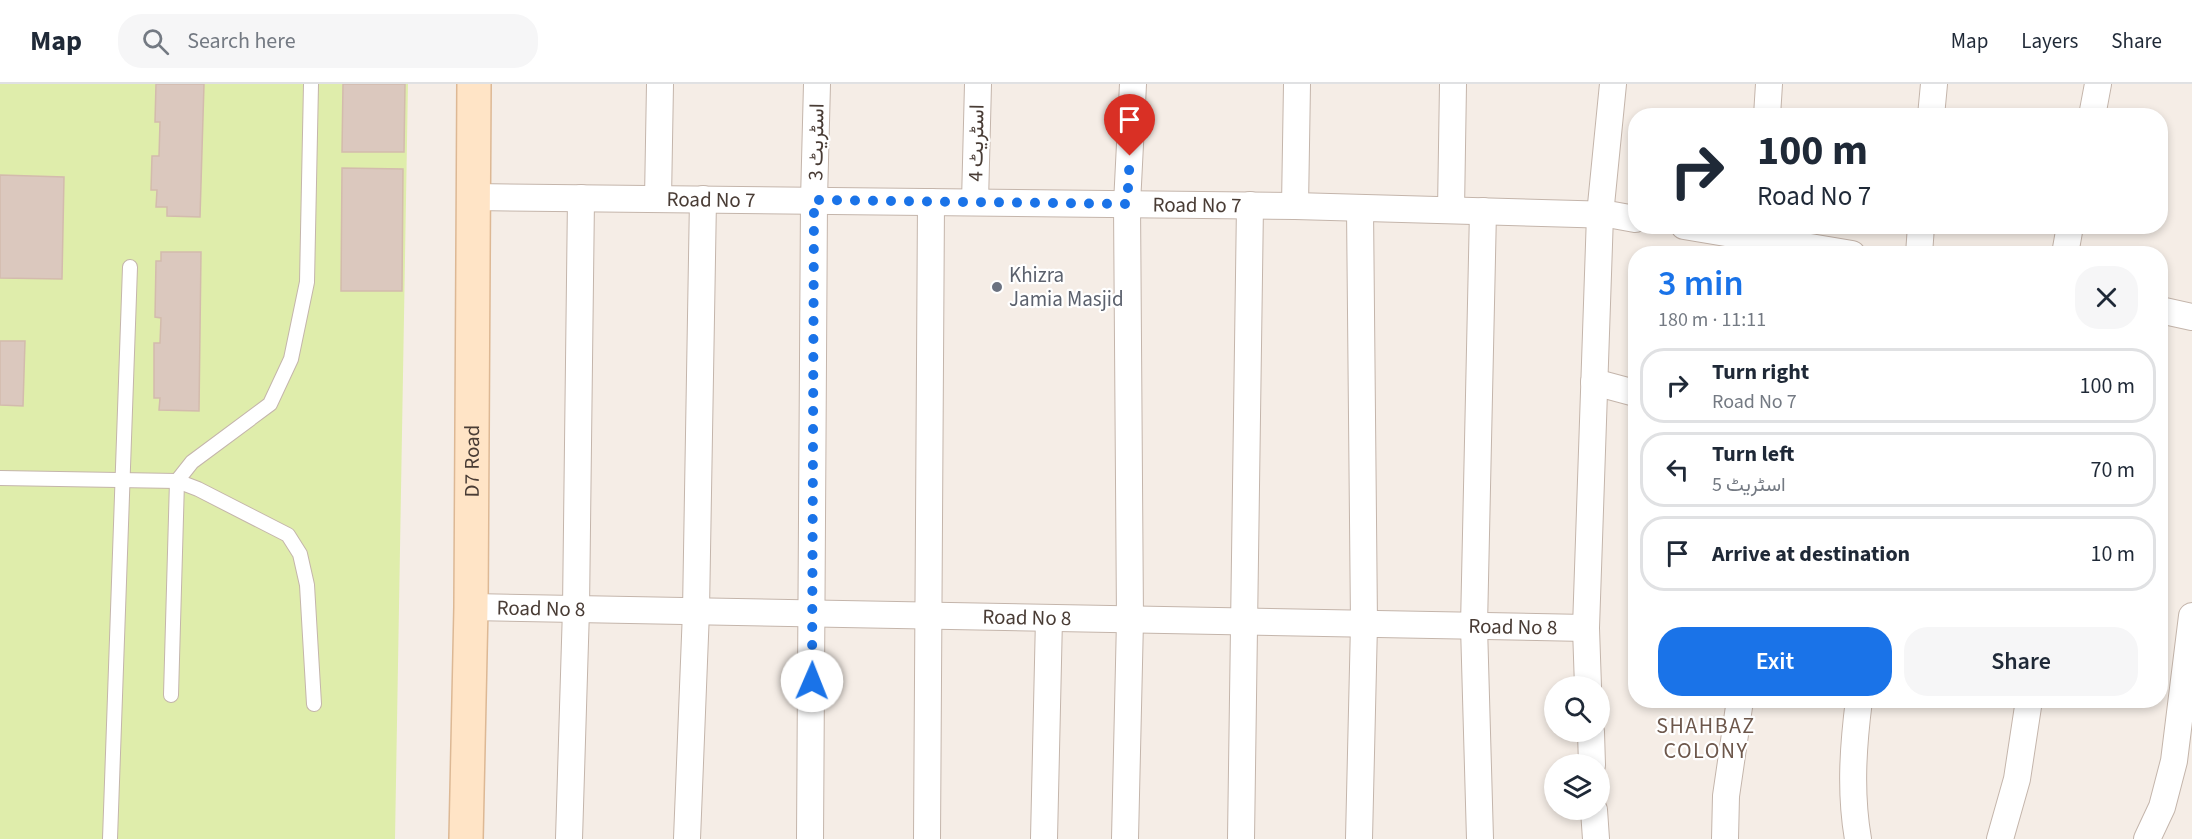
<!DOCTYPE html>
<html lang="en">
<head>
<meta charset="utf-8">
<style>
	body { margin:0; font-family:"Source Sans 3",Vazirmatn,sans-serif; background:#f6f6f7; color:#1f2937; height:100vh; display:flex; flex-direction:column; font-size:22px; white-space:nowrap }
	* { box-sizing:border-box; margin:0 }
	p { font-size:20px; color:#747a83 }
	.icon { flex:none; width:33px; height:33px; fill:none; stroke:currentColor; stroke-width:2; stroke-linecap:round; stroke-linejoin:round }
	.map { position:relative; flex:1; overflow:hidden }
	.sheet { position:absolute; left:1628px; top:162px; width:540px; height:462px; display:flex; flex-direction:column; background:#fff; border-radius:24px; box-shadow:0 3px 9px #0003 }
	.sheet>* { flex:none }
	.hud { position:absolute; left:1628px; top:24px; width:540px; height:126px; border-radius:24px; box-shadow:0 3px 9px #0003; background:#fff; color:#1f2937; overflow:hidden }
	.tools { position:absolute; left:1544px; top:592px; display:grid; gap:12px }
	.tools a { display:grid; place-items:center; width:66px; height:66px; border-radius:50%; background:#fff; box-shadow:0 3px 9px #0003; font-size:30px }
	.pin { position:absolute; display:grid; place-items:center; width:51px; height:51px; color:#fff; margin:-62px -26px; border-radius:50% 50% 50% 0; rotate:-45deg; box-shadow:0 0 6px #0007 }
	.pin .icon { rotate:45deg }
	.me { position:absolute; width:66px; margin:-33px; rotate:1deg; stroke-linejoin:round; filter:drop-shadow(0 0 4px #0008) }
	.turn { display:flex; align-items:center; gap:21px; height:126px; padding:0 30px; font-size:27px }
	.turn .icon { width:78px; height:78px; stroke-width:2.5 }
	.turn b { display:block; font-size:42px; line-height:51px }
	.round { display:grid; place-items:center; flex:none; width:63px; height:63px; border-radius:24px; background:#f6f6f7 }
	.head { display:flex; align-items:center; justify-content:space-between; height:102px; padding:0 30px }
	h1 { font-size:36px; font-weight:600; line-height:45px; color:#1a73e8 }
	.button { display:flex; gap:12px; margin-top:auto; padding:12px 30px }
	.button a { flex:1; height:69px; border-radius:24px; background:#1a73e8; color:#fff; font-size:24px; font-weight:600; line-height:69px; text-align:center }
	.button a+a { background:#f6f6f7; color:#1f2937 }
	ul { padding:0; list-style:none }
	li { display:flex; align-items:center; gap:18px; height:75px; margin:0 12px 9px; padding:0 18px; border:3px solid #e0e1e3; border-radius:24px }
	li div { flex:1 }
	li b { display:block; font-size:22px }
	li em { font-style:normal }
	header { display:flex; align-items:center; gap:36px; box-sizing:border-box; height:84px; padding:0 30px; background:#fff; border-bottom:2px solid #e0e1e3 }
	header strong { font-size:28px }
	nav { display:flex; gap:33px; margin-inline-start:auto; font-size:21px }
	.search { width:420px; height:54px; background:#f6f6f7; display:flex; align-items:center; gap:15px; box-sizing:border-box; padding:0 21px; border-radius:24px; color:#747a83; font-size:22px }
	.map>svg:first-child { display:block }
</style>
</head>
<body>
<header>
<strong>Map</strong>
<div class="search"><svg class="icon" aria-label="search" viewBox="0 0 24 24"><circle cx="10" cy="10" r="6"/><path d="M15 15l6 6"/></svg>Search here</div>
<nav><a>Map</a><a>Layers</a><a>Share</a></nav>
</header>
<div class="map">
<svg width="2192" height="755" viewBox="0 0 2192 755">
	<rect width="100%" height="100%" fill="#f5ede6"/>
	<polygon fill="#dfedab" points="0,0 408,0 395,755 0,755"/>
	<g fill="#dbc8be" stroke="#d3bbad" stroke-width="1.5">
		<polygon points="156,0 204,0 200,133 167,132 167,123 156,123 157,106 151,106 152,72 159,72 160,38 155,38"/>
		<polygon points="343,0 405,0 404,68 342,68"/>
		<polygon points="342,84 403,85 402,207 341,207"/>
		<polygon points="0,91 64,93 62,195 0,194"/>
		<polygon points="161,168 201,168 199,327 159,326 160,314 154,314 154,259 160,259 161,234 155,233 156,177 161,177"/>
		<polygon points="0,257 25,257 23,322 0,321"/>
	</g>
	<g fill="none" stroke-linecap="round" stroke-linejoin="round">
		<defs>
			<g id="lane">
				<polyline points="0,394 177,397 198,405 288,451 300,470 307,501 314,620"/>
				<polyline points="171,611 177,397 192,378 270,320 291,275 307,198 311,0"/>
				<polyline points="110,755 130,183"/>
			</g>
			<g id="street">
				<polyline points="1767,32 1769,0"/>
				<polyline points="1931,32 1934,0"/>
				<polyline points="2092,32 2098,0"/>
				<path id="s1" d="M473 113 1295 122 1613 131 1635 135"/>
				<polyline points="658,115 660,0"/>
				<polyline points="975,118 978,0"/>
				<polyline points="1295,122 1297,0"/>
				<polyline points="1451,126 1453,0"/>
				<polyline points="1684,142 1852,170"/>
				<polyline points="1919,170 1921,142"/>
				<polyline points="2065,170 2070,142"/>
				<polyline points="2160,226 2192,233"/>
				<polyline points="1594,298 1635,309"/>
				<path id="s2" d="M471 523 1586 544"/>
				<polyline points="1588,603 1586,544 1600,131 1613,0"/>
				<polyline points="1591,648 1592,681"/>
				<polyline points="1594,726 1596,755"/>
				<polyline points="569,755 576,525 581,114"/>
				<polyline points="687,755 696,527 703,115"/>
				<polyline points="810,755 814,116 817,0"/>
				<polyline points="927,755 931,118"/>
				<polyline points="1044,755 1049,534"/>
				<polyline points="1125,755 1130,536 1127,120 1133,0"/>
				<polyline points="1241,755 1250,121"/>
				<polyline points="1359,755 1364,540 1360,124"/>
				<polyline points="1480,755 1474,542 1483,127"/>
				<polyline points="1725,755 1726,712 1740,616"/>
				<path d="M1858 755C1850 709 1853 663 1859 616"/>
				<polyline points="2000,755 2017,695 2029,616"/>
				<polyline points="2147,755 2162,723 2174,677 2192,532"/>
			</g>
			<g id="secondary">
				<path id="s3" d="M466 755 471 523 474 0"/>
			</g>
		</defs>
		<use href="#lane" stroke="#c4b5ab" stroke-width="16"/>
		<use href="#street" stroke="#c4b5ab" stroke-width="28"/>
		<use href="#secondary" stroke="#ddb894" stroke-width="36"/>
		<use href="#lane" stroke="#fff" stroke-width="14"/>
		<use href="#street" stroke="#fff" stroke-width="26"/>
		<use href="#secondary" stroke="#ffe4c6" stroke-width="33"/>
	</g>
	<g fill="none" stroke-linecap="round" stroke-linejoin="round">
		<polyline stroke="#1a73e8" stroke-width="10" stroke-dasharray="0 18" points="812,597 814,116 1127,120 1130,72"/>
	</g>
	<circle fill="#6b7280" stroke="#fff" stroke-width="2" cx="997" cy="203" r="6"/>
	<g text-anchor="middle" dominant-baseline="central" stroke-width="4.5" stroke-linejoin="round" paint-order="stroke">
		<g font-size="21" fill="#493c35" stroke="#fff">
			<text transform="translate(816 58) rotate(-89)">اسٹریٹ 3</text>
			<text transform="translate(976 59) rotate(-89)">اسٹریٹ 4</text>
			<text stroke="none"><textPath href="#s1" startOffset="238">Road No 7</textPath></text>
			<text stroke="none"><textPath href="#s1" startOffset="724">Road No 7</textPath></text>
			<text stroke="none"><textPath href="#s3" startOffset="378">D7 Road</textPath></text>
			<text stroke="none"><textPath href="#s2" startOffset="70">Road No 8</textPath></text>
			<text stroke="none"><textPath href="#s2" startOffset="556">Road No 8</textPath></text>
			<text stroke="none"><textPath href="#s2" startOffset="1042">Road No 8</textPath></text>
		</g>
		<g font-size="21" fill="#5b616d" stroke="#fff" text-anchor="start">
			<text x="1009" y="191">Khizra<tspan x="1009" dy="24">Jamia Masjid</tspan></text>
		</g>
		<g font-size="22" letter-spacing="1.5" fill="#6d574b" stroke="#fff">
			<text x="1706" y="642">SHAHBAZ<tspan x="1706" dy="25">COLONY</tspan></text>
		</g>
	</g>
</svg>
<div class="tools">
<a><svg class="icon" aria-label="search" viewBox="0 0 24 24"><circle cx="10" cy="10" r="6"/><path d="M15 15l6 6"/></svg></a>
<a><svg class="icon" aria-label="layers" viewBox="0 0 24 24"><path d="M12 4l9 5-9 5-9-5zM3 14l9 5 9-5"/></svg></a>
</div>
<div class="pin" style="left:1130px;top:72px;background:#d93025"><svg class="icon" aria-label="arrive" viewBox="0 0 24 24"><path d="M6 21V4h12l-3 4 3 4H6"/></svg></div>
<svg class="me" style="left:812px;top:597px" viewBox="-20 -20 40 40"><circle r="19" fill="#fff"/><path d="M0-13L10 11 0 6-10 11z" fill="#1a73e8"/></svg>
<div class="hud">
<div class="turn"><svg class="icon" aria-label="right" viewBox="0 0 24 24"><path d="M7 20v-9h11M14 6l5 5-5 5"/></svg><div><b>100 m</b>Road No 7</div></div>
</div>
<section class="sheet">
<div class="head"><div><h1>3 min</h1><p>180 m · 11:11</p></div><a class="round"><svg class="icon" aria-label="close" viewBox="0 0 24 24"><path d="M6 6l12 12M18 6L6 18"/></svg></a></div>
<ul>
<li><svg class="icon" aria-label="right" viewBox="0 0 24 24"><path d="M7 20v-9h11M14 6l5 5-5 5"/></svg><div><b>Turn right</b><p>Road No 7</p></div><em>100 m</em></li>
<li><svg class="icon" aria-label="left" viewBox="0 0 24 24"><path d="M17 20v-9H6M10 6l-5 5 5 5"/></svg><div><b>Turn left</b><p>اسٹریٹ 5</p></div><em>70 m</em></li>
<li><svg class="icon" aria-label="arrive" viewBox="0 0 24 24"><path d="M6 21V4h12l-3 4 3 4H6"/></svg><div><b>Arrive at destination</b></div><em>10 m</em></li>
</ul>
<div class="button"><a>Exit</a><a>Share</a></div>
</section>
</div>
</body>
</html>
